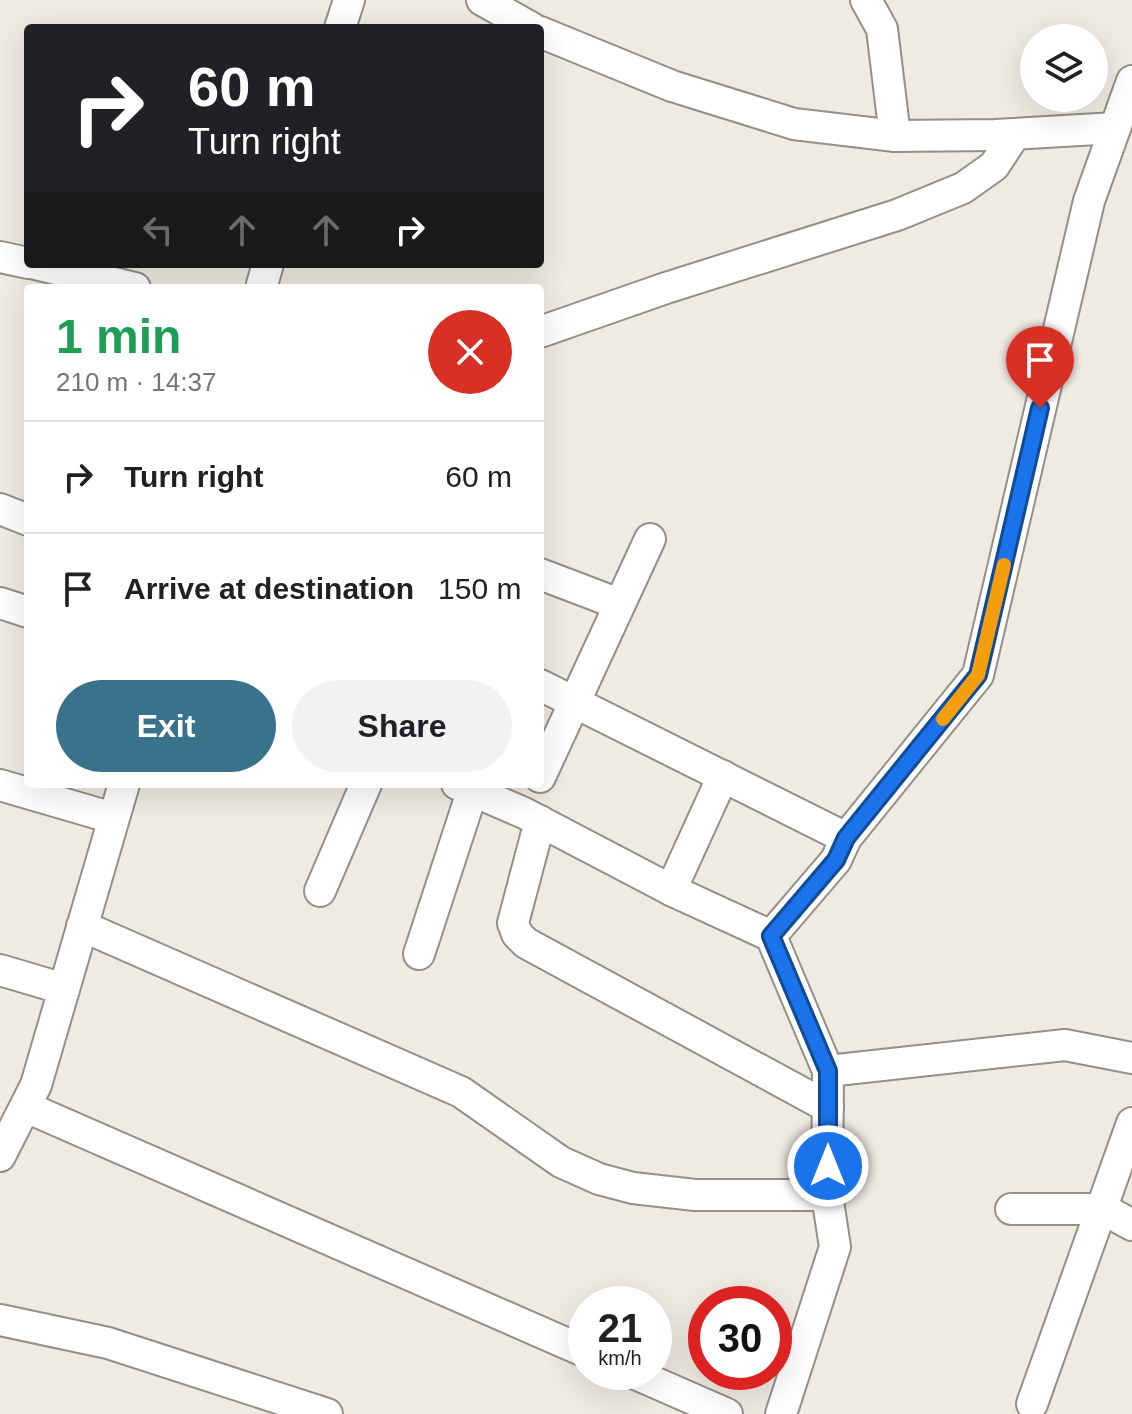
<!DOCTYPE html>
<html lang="en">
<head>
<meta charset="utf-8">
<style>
	body { margin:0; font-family:Arial,sans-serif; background:#f2f2f2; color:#202124; height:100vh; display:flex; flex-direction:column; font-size:30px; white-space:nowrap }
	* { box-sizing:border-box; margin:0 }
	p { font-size:26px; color:#757577 }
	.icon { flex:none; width:44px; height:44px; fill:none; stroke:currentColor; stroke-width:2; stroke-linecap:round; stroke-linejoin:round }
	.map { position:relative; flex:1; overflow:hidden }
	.panel { position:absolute; left:24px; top:284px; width:520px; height:504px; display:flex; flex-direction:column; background:#fff; border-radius:8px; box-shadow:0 8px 32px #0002 }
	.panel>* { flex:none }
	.hud { position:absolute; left:24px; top:24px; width:520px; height:244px; border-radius:8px; box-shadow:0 8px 32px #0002; background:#202124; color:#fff; overflow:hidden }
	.fabs { position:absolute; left:1020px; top:24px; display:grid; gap:16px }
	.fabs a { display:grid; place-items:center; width:88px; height:88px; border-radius:50%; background:#fff; box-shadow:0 8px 32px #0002; font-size:40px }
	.speed { position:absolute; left:568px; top:1286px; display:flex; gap:16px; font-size:40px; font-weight:700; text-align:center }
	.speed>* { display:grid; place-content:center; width:104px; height:104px; border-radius:50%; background:#fff; box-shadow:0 8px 32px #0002; line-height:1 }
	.speed small { font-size:20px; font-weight:400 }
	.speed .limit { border:12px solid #d22; background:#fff; color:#111 }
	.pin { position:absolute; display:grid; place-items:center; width:68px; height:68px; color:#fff; margin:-82px -34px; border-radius:50% 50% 50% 0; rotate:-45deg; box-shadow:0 0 8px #0007 }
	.pin .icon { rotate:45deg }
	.me { position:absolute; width:88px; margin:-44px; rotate:0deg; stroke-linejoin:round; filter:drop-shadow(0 0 6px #0008) }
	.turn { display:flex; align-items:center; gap:28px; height:168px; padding:0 32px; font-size:36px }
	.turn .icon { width:104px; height:104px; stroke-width:2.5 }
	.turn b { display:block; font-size:56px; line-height:68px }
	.lanes { display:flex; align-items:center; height:76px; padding:0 32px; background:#0003; justify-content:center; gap:40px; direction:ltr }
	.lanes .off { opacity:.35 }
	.round { display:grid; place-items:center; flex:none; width:84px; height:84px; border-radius:42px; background:#f2f2f2 }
	.head { display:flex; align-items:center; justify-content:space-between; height:136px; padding:0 32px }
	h1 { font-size:48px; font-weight:600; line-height:60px; color:#1e9e55 }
	.button { display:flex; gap:16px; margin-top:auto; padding:16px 32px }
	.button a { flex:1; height:92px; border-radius:48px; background:#38728b; color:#fff; font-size:32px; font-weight:600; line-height:92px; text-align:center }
	.button a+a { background:#f2f2f2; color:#202124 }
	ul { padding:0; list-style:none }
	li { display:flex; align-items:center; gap:24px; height:112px; padding:0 32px; border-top:2px solid #e0e0e0 }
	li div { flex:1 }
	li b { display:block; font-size:30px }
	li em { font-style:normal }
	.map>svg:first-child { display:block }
</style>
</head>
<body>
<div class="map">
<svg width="1132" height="1414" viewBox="0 0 1132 1414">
	<rect width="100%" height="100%" fill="#efeae2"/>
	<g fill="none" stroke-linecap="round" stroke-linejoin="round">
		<defs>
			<g id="minor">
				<polyline points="482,0 532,28"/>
				<polyline points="866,0 882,29 895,136"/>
				<polyline points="340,28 349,0"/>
				<polyline points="540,32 672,86 794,124 895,136 995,135 1115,128"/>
				<polyline points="0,257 28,263"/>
				<polyline points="35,264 135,288"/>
				<polyline points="261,288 268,264"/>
				<polyline points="540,332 666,288 897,215 963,188 994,166 1015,134"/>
				<polyline points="0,509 28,520"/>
				<polyline points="540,574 619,604"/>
				<polyline points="0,603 28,612"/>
				<polyline points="540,685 846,838"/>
				<polyline points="540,777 650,539"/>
				<polyline points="457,784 524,813 671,890 771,936"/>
				<polyline points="0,785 113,818"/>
				<polyline points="540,821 513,923 517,934 526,943 828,1107"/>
				<polyline points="671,890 723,776"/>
				<polyline points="320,891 366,784"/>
				<polyline points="82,926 461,1092 561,1162 599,1179 633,1188 695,1195 827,1195"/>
				<polyline points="419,954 472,792"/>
				<polyline points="0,970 64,989"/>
				<polyline points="828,1071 1065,1045 1132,1058"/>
				<polyline points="26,1107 586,1352"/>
				<polyline points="0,1156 36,1085 124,784"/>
				<polyline points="1011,1209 1103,1209 1132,1225"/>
				<polyline points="0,1320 108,1343 327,1414"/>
				<polyline points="631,1372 727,1414"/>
				<polyline points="1032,1404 1132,1123"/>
				<polyline points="781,1414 835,1247 827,1195 828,1071 771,936 836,860 846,838 978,675 1089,201 1132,81"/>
			</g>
		</defs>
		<use href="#minor" stroke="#948f87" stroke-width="34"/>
		<use href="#minor" stroke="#fff" stroke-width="30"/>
	</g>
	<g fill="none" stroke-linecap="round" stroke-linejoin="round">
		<defs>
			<polyline id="route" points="828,1166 828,1071 771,936 836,860 846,838 978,675 1040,408"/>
		</defs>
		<use href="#route" stroke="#114b97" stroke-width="20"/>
		<use href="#route" stroke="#1a73e8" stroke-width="14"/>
		<polyline stroke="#f59e0b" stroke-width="14" points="943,719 978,675 1004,565"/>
	</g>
</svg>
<div class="fabs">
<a><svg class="icon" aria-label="layers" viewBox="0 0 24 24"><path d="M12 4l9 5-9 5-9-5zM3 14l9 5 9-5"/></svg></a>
</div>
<div class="speed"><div>21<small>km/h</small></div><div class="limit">30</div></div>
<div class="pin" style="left:1040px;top:408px;background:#d93025"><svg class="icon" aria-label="arrive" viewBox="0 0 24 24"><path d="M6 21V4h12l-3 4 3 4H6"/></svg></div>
<svg class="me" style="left:828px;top:1166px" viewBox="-20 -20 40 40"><circle r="17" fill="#1a73e8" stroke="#fff" stroke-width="3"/><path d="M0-11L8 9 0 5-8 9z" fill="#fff"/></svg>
<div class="hud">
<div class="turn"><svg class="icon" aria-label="right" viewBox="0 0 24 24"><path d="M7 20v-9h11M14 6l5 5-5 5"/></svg><div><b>60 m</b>Turn right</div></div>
<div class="lanes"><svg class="icon off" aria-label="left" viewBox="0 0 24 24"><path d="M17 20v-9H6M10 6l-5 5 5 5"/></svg><svg class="icon off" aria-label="ahead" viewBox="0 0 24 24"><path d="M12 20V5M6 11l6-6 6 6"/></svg><svg class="icon off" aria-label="ahead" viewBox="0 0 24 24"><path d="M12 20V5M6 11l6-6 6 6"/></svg><svg class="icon" aria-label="right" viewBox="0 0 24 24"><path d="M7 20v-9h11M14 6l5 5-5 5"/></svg></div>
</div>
<section class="panel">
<div class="head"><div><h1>1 min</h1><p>210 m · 14:37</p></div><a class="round" style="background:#d93025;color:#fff"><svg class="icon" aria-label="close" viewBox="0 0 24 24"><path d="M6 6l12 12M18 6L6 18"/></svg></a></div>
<ul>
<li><svg class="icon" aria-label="right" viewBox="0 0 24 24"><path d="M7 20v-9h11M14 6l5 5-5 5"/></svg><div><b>Turn right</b></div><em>60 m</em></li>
<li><svg class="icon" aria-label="arrive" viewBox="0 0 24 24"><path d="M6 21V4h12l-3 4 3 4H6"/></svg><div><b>Arrive at destination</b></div><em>150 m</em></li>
</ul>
<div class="button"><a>Exit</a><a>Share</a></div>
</section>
</div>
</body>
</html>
